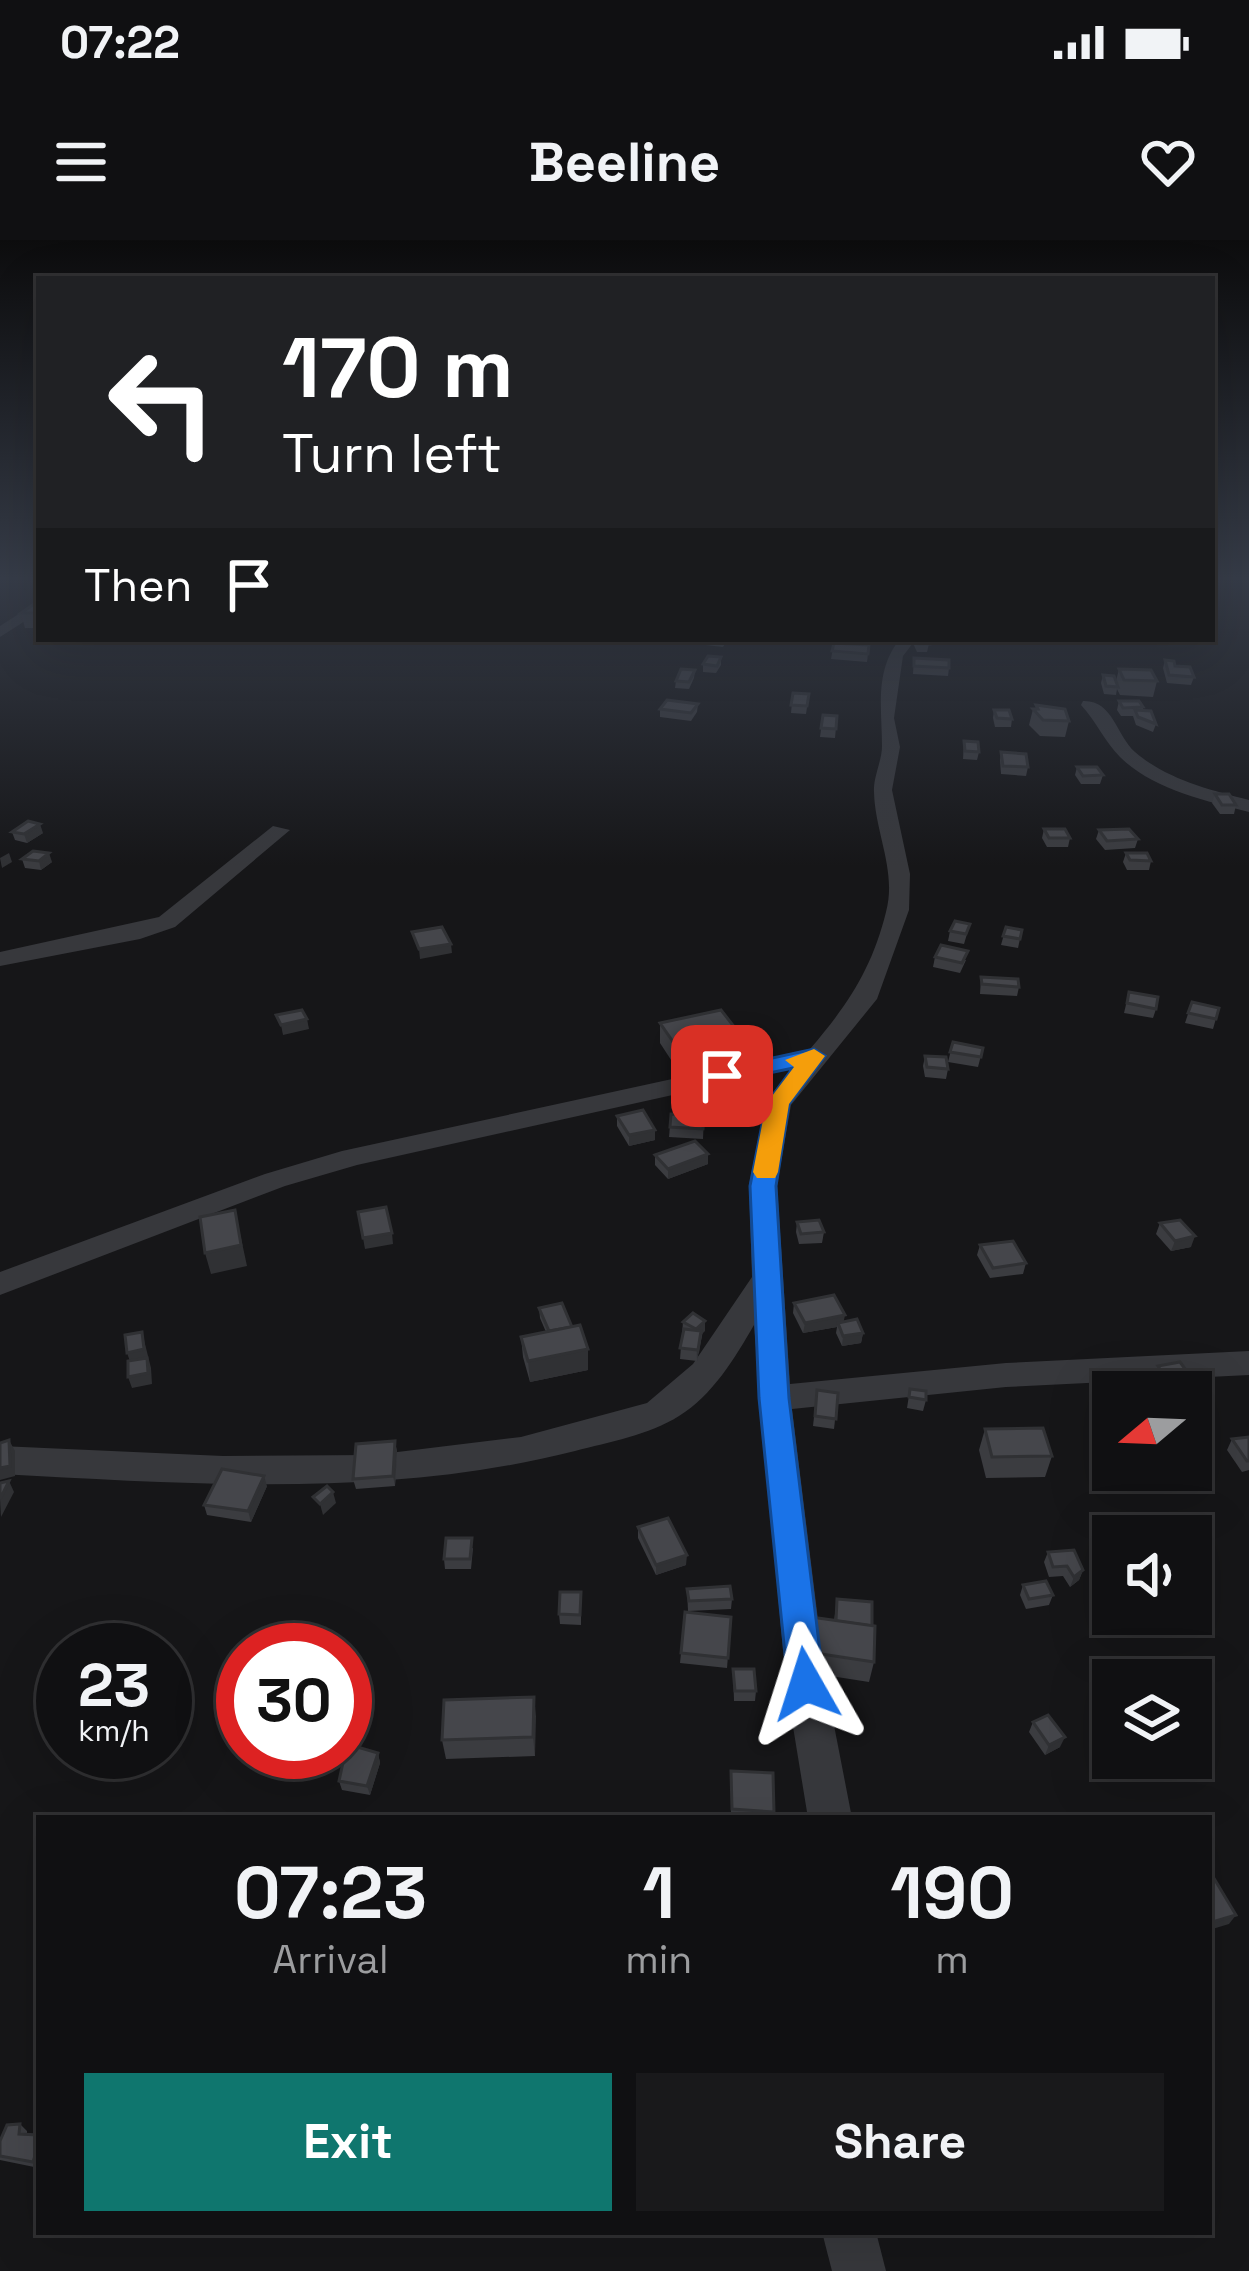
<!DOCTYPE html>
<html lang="en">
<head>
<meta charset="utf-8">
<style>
	body { margin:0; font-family:"Space Grotesk",sans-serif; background:#19191b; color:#f1f3f6; height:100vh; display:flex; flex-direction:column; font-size:45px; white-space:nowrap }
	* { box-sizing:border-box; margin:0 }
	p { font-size:39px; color:#9c9d9f }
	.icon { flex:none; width:66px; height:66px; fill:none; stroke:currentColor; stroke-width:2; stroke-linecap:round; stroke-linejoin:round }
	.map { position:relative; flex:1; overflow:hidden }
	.side { position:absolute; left:36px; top:1575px; width:1176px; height:420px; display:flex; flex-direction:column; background:#101012; border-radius:0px; box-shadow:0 12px 48px #0002,0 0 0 3px #303032 }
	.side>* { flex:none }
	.top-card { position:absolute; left:36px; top:36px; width:1179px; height:366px; border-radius:0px; box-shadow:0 12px 48px #0002,0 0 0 3px #303032; background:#202124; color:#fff; overflow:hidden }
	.needle { width:78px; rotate:251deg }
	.controls { position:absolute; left:1092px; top:1131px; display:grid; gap:24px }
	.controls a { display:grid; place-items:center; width:120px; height:120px; border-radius:0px; background:#101012; box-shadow:0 12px 48px #0002,0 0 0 3px #303032; font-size:60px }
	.speed { position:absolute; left:36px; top:1383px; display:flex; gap:24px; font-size:60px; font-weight:700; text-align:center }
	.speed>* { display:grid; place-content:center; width:156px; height:156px; border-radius:50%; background:#101012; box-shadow:0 12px 48px #0002,0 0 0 3px #303032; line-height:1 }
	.speed small { font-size:30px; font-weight:400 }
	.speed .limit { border:18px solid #d22; background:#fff; color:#111 }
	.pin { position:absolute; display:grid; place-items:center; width:102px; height:102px; color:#fff; margin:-51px; border-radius:24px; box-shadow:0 6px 18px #0006 }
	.me { position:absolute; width:132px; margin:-66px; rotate:354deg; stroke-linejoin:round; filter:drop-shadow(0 0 9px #0008) }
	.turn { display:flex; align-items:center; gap:42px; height:252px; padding:0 48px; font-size:54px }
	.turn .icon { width:156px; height:156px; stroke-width:2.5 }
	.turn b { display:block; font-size:84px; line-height:102px }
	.then { display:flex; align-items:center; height:114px; padding:0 48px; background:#0003; gap:24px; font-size:45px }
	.eta { display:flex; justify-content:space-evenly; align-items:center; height:204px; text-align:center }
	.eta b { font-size:72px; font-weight:700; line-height:84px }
	.button { display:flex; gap:24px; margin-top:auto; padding:24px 48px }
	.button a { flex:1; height:138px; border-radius:0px; background:#0f766e; color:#fff; font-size:48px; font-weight:700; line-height:138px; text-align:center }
	.button a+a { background:#19191b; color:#f1f3f6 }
	.status { display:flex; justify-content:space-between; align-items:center; height:84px; padding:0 60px; background:#101012; direction:ltr }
	.status svg { height:33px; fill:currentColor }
	header { display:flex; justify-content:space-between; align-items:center; height:156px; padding:0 48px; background:#101012; font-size:54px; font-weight:700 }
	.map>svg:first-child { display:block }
</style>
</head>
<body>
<div class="status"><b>07:22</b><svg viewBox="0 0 49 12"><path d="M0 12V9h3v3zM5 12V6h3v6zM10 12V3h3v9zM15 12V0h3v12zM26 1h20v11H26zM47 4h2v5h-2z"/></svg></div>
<header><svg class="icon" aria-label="menu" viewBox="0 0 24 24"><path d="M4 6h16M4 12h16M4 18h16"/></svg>Beeline<svg class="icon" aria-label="heart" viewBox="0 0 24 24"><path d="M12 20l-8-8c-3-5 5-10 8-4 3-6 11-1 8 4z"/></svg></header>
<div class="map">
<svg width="1249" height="2031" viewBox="0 0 1249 2031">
	<rect width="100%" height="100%" fill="#161618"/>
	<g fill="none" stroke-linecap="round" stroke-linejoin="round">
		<g fill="#37383c" fill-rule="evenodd">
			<polygon points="39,361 39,372 0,397 0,386"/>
			<path d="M900 399H916L903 416 894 478 900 507 892 550 910 634 909 670 877 759 791 865 777 945 790 1144 1006 1123 1249 1111V1135L1006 1147 792 1169 826 1444 852 1578H808L786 1444 754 1085C735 1118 712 1156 679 1176 649 1195 609 1202 575 1211 386 1259 193 1244 0 1234V1206L223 1216 373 1215 521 1197 647 1163 693 1124 752 1037 749 945 765 864 794 828 357 925 285 946 0 1055V1032L265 934 342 911 810 809C847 766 872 729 886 672 897 631 875 593 874 552 873 537 882 521 882 506 882 468 874 431 900 399Z"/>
			<path d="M1083 461C1113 460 1116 495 1135 512 1166 539 1210 550 1249 560V572C1206 561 1152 549 1120 517 1105 502 1096 481 1081 465Z"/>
			<polygon points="273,586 290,590 175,687 140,699 0,726 0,712 159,677"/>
			<polygon points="822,1992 876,1992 886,2031 832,2031"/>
		</g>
	</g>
	<g fill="#3b3c40">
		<polygon points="39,354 39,388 25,388 21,373 35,364 33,358"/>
		<polygon points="697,399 728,399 723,407 697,404"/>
		<polygon points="911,399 926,399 929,404 927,412 917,412"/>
		<polygon points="1009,399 1030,399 1025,405 1008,402"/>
		<polygon points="834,403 869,405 867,422 831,419"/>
		<polygon points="721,417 721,425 716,433 703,432 703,424"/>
		<polygon points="914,418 949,428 948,436 913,434"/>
		<polygon points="1165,420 1194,437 1191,445 1167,443 1163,428"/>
		<polygon points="1119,429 1157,441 1153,457 1120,455 1117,449 1116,455 1104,454 1101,443 1103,435 1116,441"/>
		<polygon points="695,430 694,438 689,449 675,448 676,441"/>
		<polygon points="793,453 809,454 806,474 791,473"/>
		<polygon points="1119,461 1143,467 1143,470 1156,484 1153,492 1136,485 1133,476 1121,476 1117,470"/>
		<polygon points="698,464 697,472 691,481 660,477 660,469"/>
		<polygon points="1036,465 1069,481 1065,497 1040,496 1029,485 1033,469 1036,469"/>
		<polygon points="994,470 1012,479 1011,487 995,487 993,478"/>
		<polygon points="823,475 837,476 835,498 820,497"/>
		<polygon points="964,501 979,512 977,520 963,519"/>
		<polygon points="1001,512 1028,527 1026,536 1001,534 1000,520"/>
		<polygon points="1077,527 1103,535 1100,544 1081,544 1075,535"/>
		<polygon points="1215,554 1236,565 1234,574 1220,574 1212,563"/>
		<polygon points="1044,589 1070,598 1068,607 1047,607 1042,598"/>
		<polygon points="1099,590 1138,599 1135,608 1105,610 1096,599"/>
		<polygon points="12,592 43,593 27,603 15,600"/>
		<polygon points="1126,613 1151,621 1149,630 1127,630 1123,622"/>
		<polygon points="22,619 52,622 41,630 25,628"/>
		<polygon points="970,684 964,704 948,701 950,691"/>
		<polygon points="1006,687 1022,690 1018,708 1001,705"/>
		<polygon points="935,717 966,720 960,733 933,727"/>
		<polygon points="981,737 1019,747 1017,756 980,754"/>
		<polygon points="1129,752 1156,769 1153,778 1124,773"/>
		<polygon points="1192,762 1219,768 1213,789 1185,783"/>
		<polygon points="660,783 737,812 675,826 660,803"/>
		<polygon points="953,802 983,808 978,827 948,822"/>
		<polygon points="925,816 948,829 946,839 925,837 923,826"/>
		<polygon points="671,874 704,876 703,899 669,897"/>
		<polygon points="617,876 655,890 655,900 629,906 617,886"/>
		<polygon points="655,915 708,924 668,939 655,925"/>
		<polygon points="797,982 824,992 822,1003 799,1004 796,992"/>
		<polygon points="1160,983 1191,1007 1171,1011 1156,994"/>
		<polygon points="980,1005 1026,1023 1023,1034 990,1038 977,1015"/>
		<polygon points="794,1063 844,1082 863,1093 861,1103 842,1106 836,1093 837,1087 803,1093 793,1073"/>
		<polygon points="539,1068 588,1130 530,1142 523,1117 521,1097 546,1092 540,1078"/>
		<polygon points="705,1081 697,1121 680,1119 683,1082"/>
		<polygon points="1158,1126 1186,1148 1164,1151 1153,1136"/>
		<polygon points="910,1149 926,1160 923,1171 907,1168"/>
		<polygon points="817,1150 838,1153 834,1189 813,1186"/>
		<polygon points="985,1189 1052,1216 1045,1237 986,1238 979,1210"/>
		<polygon points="1249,1197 1249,1230 1242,1232 1227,1210 1232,1199"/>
		<polygon points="395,1201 397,1212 395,1246 356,1249 353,1239"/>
		<polygon points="267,1246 251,1282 207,1275 204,1265"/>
		<polygon points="638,1287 686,1325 656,1335 638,1298"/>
		<polygon points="473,1308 471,1329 445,1329 444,1319"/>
		<polygon points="1048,1312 1083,1330 1079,1340 1070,1347 1063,1336 1049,1337 1044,1322"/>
		<polygon points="1023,1345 1053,1355 1049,1365 1026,1369 1020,1355"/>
		<polygon points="687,1349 732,1359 731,1369 688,1371"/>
		<polygon points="581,1352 581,1385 560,1384 559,1374"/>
		<polygon points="837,1359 874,1422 869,1442 805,1432 811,1377 834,1381"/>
		<polygon points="731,1377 727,1428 680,1423 681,1413"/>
		<polygon points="733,1429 756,1451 755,1461 734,1461"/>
		<polygon points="534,1457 535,1516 446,1519 442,1500"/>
		<polygon points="1033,1482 1060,1507 1045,1515 1029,1492"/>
		<polygon points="378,1513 380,1523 370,1555 342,1550 339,1541"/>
		<polygon points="731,1531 774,1572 773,1578 731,1578"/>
		<polygon points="20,1884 27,1891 27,1895 39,1895 39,1928 0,1920 0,1901"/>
	</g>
	<g fill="#303134">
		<polygon points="40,584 43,593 27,603 24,594"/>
		<polygon points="9,613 12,622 2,628 0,618"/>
		<polygon points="49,613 52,622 41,630 39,621"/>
		<polygon points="451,704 452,713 420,719 419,709"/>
		<polygon points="307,779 309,789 283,795 281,785"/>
		<polygon points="739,793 737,812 675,826 676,806"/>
		<polygon points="655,890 655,900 629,906 629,895"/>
		<polygon points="708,914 708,924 668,939 668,929"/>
		<polygon points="235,970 247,1026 211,1034 205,1013"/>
		<polygon points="392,993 393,1004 365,1009 363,998"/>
		<polygon points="1195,996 1191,1007 1171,1011 1175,1001"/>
		<polygon points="845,1075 843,1085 838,1083 837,1087 803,1093 805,1083"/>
		<polygon points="705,1081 705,1091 701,1095 697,1121 696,1089"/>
		<polygon points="142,1092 151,1128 152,1144 132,1148 128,1137 131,1124 127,1113"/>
		<polygon points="863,1093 861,1103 842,1106 843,1096"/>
		<polygon points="588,1109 588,1130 530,1142 528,1121"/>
		<polygon points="1191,1137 1186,1148 1164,1151 1168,1141"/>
		<polygon points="9,1200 15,1211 15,1236 0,1240 0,1228"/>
		<polygon points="395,1201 397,1212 395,1246 393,1236"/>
		<polygon points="264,1236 267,1246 251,1282 248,1271"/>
		<polygon points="9,1241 14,1252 1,1277 0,1259"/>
		<polygon points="333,1252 336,1263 323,1275 320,1264"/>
		<polygon points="687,1315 686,1325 656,1335 656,1325"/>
		<polygon points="1083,1330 1079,1340 1070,1347 1074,1337"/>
		<polygon points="534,1457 536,1476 535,1516 533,1497"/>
		<polygon points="1065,1497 1060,1507 1045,1515 1049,1505"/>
		<polygon points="378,1513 380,1523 370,1555 367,1546"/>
		<polygon points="1236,1675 1229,1684 1209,1690 1209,1683"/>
		<polygon points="39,1903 39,1927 33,1922"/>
	</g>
	<g fill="#45464b" stroke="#303134" stroke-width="3">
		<polygon points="37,362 39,362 39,373 21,373"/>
		<polygon points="916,399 926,399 929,404 918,404"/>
		<polygon points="834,403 869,405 868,414 832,411"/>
		<polygon points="708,416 721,417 717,426 703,424"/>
		<polygon points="914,418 949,420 949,428 914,426"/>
		<polygon points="1165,420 1174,421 1175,426 1190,427 1194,437 1169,435"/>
		<polygon points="681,429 695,430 689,442 676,441"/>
		<polygon points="1119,429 1151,430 1157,441 1124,440"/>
		<polygon points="1103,435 1114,436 1118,447 1106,446"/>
		<polygon points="793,453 809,454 807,466 791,465"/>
		<polygon points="667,460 698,464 691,473 660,469"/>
		<polygon points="1119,461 1139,461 1143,467 1123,468"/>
		<polygon points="1036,465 1065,469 1069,481 1043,480 1033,469 1038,469"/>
		<polygon points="994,470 1009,470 1012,479 997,478"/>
		<polygon points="1135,470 1151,471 1156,484 1138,477"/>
		<polygon points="823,475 837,476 836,489 821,488"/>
		<polygon points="964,501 978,502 979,512 965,511"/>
		<polygon points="1001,512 1026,514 1028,527 1003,526"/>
		<polygon points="1077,527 1097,527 1103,535 1083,536"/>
		<polygon points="1215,554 1229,554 1236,565 1222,565"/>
		<polygon points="28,581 40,584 24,594 12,592"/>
		<polygon points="1044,589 1065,589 1070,598 1049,598"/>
		<polygon points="1129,589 1138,599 1107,601 1099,590"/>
		<polygon points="33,611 49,613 39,621 22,619"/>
		<polygon points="1126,613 1147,613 1151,621 1130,620"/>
		<polygon points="955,681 970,684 966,694 950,691"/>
		<polygon points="442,687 451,704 419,709 412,692"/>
		<polygon points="1006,687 1022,690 1020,699 1003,696"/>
		<polygon points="941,705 968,711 962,723 935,717"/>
		<polygon points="981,737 1018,739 1019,747 982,744"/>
		<polygon points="1129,752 1158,757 1156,769 1127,763"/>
		<polygon points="1192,762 1219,768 1216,779 1188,773"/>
		<polygon points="302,770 307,779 281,785 276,775"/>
		<polygon points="721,770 739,793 676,806 660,783"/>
		<polygon points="953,802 983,808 981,817 950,812"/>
		<polygon points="925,816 946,817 948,829 927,827"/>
		<polygon points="643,870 655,890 629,895 617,876"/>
		<polygon points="671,874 704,876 703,889 670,887"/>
		<polygon points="695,901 708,914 668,929 655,915"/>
		<polygon points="386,967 392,993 363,998 358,972"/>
		<polygon points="235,970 241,1005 205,1013 200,977"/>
		<polygon points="819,980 824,992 801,994 797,982"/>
		<polygon points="1180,980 1195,996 1175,1001 1160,983"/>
		<polygon points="1013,1001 1026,1023 993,1028 980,1005"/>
		<polygon points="834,1055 845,1075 805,1083 794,1063"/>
		<polygon points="562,1063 572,1087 549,1091 539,1068"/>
		<polygon points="693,1073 705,1081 696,1089 683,1082"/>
		<polygon points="857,1079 863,1093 843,1096 838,1083"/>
		<polygon points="580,1085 588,1109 528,1121 521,1097"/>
		<polygon points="684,1089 701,1091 698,1110 680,1108"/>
		<polygon points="142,1092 144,1109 127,1113 125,1095"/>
		<polygon points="147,1118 148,1133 128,1137 128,1121"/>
		<polygon points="1180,1122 1191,1137 1168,1141 1158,1126"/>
		<polygon points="910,1149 926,1151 926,1160 909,1157"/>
		<polygon points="817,1150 838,1153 836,1179 815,1176"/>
		<polygon points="1043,1188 1052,1216 992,1217 985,1189"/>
		<polygon points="1249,1197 1249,1221 1247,1221 1232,1199"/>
		<polygon points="9,1200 10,1226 0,1228 0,1203"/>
		<polygon points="395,1201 393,1236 353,1239 356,1204"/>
		<polygon points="222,1229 264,1236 248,1271 204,1265"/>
		<polygon points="9,1241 0,1259 0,1243"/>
		<polygon points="327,1246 333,1252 320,1264 313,1257"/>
		<polygon points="668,1278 687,1315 656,1325 638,1287"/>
		<polygon points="446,1298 472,1298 470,1319 444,1319"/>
		<polygon points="1074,1310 1083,1330 1074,1337 1067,1326 1053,1327 1048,1312"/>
		<polygon points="1046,1341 1053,1355 1029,1359 1023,1345"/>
		<polygon points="730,1346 732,1359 689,1361 687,1349"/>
		<polygon points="560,1352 581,1352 580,1375 559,1374"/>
		<polygon points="837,1359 872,1362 872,1386 836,1381"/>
		<polygon points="685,1372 731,1377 728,1418 681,1413"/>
		<polygon points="811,1377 875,1386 874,1422 808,1412"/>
		<polygon points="733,1429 754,1429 756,1451 735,1451"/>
		<polygon points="534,1457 533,1497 442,1500 444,1460"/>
		<polygon points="1048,1475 1065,1497 1049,1505 1033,1482"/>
		<polygon points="347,1504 378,1513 367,1546 339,1541"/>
		<polygon points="731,1531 773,1533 774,1572 732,1569"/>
		<polygon points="1209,1630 1236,1675 1209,1683"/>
		<polygon points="20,1884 19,1894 39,1895 39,1903 33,1922 0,1916 0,1901 7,1885"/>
	</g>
	<linearGradient id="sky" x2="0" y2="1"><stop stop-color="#0c0c0d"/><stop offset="0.54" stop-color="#363c48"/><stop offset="1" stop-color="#363c48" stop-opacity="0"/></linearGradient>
	<rect width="1249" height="626" fill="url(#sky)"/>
	<polygon fill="#1a73e8" stroke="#114b97" stroke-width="3" points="814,809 825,816 789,864 776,946 789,1158 824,1444 819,1456 806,1461 793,1456 788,1444 759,1158 750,946 766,864 793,828 722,843 710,836 713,831"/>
	<polygon fill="#f59e0b" points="814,809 825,816 789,864 778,932 775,938 757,938 753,932 766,864 794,827 785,820"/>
</svg>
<div class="controls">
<a><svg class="needle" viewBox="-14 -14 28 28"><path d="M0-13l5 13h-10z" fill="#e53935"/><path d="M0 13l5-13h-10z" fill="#9c9d9f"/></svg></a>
<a><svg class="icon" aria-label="sound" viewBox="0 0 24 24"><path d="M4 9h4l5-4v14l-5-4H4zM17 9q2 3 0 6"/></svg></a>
<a><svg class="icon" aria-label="layers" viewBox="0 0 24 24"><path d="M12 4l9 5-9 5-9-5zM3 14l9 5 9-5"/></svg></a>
</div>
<div class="speed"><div>23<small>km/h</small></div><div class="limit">30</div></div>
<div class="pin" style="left:722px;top:836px;background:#d93025"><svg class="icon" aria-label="arrive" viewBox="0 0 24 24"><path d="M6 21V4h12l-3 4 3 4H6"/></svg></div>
<svg class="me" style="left:806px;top:1444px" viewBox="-20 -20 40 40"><path d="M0-17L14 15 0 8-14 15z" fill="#1a73e8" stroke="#fff" stroke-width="4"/></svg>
<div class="top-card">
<div class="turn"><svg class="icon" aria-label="left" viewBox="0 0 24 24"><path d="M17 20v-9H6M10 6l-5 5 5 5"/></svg><div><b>170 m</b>Turn left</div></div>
<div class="then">Then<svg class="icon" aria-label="arrive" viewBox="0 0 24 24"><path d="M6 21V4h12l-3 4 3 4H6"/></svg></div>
</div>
<section class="side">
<div class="eta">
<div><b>07:23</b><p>Arrival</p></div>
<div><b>1</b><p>min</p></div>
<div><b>190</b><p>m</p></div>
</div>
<div class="button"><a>Exit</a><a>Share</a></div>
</section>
</div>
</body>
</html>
